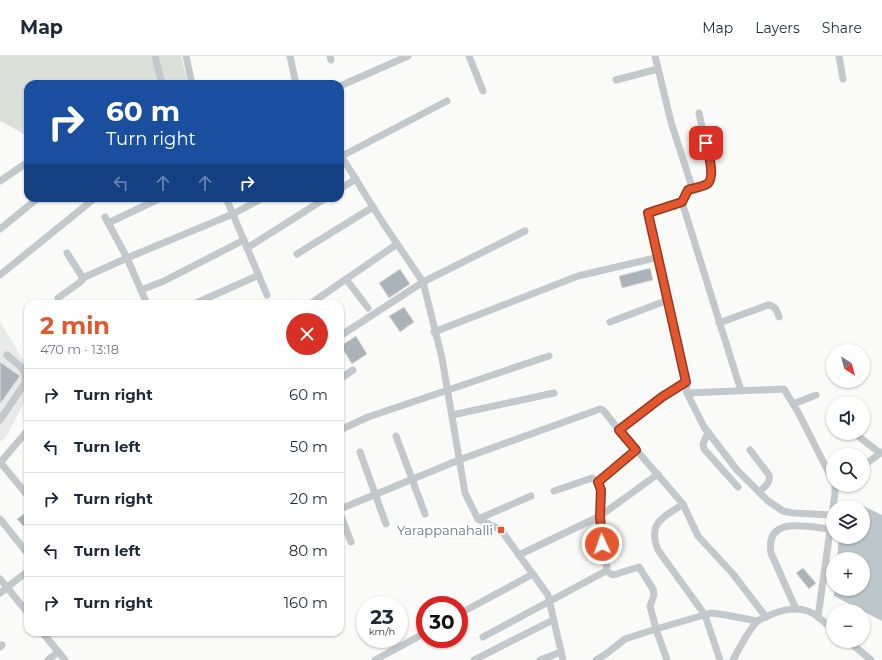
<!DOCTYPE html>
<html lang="en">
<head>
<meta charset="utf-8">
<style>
	body { margin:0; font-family:Montserrat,sans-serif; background:#f2f2f3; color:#1f2937; height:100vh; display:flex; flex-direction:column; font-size:15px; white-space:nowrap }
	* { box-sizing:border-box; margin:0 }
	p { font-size:13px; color:#747a83 }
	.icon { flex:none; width:22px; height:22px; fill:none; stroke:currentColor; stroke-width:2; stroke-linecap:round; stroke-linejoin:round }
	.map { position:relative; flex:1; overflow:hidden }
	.side { position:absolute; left:24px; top:244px; width:320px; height:336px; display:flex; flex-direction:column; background:#fff; border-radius:12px; box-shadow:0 1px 3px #0004 }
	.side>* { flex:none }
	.banner { position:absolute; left:24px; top:24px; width:320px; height:122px; border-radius:12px; box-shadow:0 1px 3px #0004; background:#1a4fa0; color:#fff; overflow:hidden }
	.needle { width:26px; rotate:144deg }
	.fabs { position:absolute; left:826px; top:288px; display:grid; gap:8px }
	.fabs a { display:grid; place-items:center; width:44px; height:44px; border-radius:50%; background:#fff; box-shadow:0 1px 3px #0004; font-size:20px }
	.speed { position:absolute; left:356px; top:540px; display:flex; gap:8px; font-size:20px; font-weight:700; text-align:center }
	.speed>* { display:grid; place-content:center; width:52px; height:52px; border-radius:50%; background:#fff; box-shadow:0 1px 3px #0004; line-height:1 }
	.speed small { font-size:10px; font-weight:400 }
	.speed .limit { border:6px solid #d22; background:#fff; color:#111 }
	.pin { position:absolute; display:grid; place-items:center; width:34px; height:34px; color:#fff; margin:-17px; border-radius:8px; box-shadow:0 2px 6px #0006 }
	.me { position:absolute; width:44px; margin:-22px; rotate:357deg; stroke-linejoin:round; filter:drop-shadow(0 0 3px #0008) }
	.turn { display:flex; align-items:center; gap:14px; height:84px; padding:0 16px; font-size:18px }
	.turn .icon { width:52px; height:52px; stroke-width:2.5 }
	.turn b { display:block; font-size:28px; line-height:34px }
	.lanes { display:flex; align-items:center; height:38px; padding:0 16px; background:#0003; justify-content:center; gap:20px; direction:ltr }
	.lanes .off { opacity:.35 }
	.round { display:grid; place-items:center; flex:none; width:42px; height:42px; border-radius:21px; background:#f2f2f3 }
	.headline { display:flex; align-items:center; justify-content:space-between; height:68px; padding:0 16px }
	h1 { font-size:24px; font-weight:700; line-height:30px; color:#e4572e }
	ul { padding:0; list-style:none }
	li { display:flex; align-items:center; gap:12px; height:52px; padding:0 16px; border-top:1px solid #e0e1e3 }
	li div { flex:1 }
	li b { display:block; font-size:15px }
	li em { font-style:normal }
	header { display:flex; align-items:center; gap:24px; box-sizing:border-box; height:56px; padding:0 20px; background:#fff; border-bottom:1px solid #e0e1e3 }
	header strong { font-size:19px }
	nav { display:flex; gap:22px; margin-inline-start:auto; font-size:14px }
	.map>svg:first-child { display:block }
</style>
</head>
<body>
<header>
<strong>Map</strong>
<nav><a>Map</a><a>Layers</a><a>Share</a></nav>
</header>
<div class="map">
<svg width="882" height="604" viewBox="0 0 882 604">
	<rect width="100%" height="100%" fill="#fafaf8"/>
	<polygon fill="#e8e9e9" points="0,266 28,312 28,339 6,381 0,386"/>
	<polygon fill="#dadfd7" points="0,0 181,0 188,28 28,28 28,80 0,65"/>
	<polygon fill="#bbc7cb" points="859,448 882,459 882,565 834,540 834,533 863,533 863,503 837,503 839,481 863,481 863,451 856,451"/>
	<g fill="#aab3b9" stroke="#dcdcda">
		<polygon points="650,212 653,224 622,232 619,220"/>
		<polygon points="400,213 410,228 389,242 379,227"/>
		<polygon points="404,251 414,266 400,276 389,260"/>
		<polygon points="356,280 367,298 352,308 341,290"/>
		<polygon points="0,306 20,320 0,348"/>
		<polygon points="28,455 28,466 23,470 17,463"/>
		<polygon points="803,512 816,527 809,533 796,517"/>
	</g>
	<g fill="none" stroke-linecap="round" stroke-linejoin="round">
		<g stroke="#c3c8cc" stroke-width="7">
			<polyline points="155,0 162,28"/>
			<polyline points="186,0 192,28"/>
			<polyline points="290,0 296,28"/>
			<polyline points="330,0 331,4"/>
			<polyline points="469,0 483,35"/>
			<polyline points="655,0 671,66 691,128 682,146 648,157 686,326 687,337 784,333 798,356 833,425"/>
			<polyline points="839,0 843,23"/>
			<polyline points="616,24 658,13"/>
			<polyline points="340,30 408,0"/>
			<polyline points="340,98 383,167 423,226 442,302 465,437 478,463 501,474 548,539 563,604"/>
			<polyline points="340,101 447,45"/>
			<polyline points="0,125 28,106"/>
			<polyline points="340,133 356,123"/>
			<path d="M688 133C699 130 710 130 712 118L699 57"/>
			<polyline points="226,142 267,239"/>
			<polyline points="682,146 741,335"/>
			<polyline points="108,167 161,142"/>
			<polyline points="0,173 38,142"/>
			<polyline points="247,192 326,142"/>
			<polyline points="67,197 83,222"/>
			<polyline points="297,198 373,151"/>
			<polyline points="0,219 95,142"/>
			<polyline points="346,223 368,252"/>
			<polyline points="141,234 164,225 244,184"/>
			<polyline points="58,242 79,227 85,221 127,202 105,161"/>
			<polyline points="147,248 127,202 233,158 263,142"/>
			<polyline points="194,248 259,219"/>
			<polyline points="310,248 397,188"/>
			<polyline points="610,266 668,244"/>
			<path d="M719 267 768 249C776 250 777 255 779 261"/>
			<polyline points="434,276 578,220 659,201"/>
			<polyline points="340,280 423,226 525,175"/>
			<polyline points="340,323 353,314"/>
			<polyline points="687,337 704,371 737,414 768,445 783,455 793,457 832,459"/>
			<polyline points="793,348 816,339"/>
			<polyline points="452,359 554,337"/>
			<polyline points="0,364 25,327 25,318 21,311 7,299"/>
			<polyline points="340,374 368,361 549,300"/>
			<polyline points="619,374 662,341 686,326"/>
			<polyline points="708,376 703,388 704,393 738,431"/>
			<polyline points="854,377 880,397"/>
			<polyline points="396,380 425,458"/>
			<path d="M750 394 769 419C771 427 764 431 759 436"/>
			<polyline points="360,396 386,468"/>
			<polyline points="0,406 28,440"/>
			<polyline points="0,407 28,374"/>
			<polyline points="863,410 882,396"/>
			<polyline points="598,426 636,394"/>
			<path d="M683 448C663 462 647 466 658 494L705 559 720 604"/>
			<polyline points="833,451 835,438 835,429"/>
			<polyline points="340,453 459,404 600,353 603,354 619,374 683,448 698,480 733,518 766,561"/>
			<polyline points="833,453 818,561 833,573"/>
			<polyline points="340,457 351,486"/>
			<polyline points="0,463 28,498"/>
			<polyline points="478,463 531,440"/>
			<polyline points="519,499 600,460 658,418"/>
			<polyline points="0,523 28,557"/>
			<polyline points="0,537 28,515"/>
			<path d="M796 553 771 497C765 459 808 471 830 473"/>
			<polyline points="459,558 533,518"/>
			<polyline points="42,576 65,604"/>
			<polyline points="483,581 606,515 607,511 602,492 600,460 601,434 598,426 592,422 554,435"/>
			<polyline points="848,585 871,604"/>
			<polyline points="0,591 2,589"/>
			<polyline points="48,604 58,596"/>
			<polyline points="375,604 425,577"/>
			<polyline points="474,604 553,564"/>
			<polyline points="540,604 561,596"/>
			<polyline points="596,604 606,598 625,583 656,573 650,550 654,539 653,533 639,511 613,519 606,515"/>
			<polyline points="667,604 656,573 711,557 726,559 757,565"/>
			<path d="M733 604C737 596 751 570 758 565 760 563 763 562 766 561 782 553 803 548 818 561"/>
		</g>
	</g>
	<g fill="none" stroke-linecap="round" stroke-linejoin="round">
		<defs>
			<path id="route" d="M602 488 600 460 601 434 598 426 636 394 619 374 662 341 686 326 648 157 682 146 688 134C694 132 702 131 707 128 716 122 708 96 706 87"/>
		</defs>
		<use href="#route" stroke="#94391e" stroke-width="10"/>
		<use href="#route" stroke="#e4572e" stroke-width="7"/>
	</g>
	<rect fill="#e4572e" stroke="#fff" stroke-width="1.5" x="497" y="470" width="8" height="8" rx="2"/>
	<g text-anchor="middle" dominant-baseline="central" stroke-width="4" stroke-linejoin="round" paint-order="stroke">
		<g font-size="13" fill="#657683" stroke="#fff" text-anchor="end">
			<text x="493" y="474">Yarappanahalli</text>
		</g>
	</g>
</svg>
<div class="fabs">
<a><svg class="needle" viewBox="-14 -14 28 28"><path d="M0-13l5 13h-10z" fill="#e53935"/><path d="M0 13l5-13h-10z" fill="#747a83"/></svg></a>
<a><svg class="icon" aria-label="sound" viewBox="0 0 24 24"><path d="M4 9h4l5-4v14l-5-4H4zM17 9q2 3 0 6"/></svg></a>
<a><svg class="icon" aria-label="search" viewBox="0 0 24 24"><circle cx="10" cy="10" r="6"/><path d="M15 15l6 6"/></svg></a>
<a><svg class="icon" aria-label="layers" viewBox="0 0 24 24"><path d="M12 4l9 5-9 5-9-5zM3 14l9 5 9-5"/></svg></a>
<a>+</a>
<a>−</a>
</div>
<div class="speed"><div>23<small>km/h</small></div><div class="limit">30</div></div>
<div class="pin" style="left:706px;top:87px;background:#d93025"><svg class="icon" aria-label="arrive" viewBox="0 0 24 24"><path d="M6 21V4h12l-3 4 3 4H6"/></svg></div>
<svg class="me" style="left:602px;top:488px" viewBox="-20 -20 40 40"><circle r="17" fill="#e4572e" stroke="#fff" stroke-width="3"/><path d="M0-11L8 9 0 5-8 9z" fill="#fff"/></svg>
<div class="banner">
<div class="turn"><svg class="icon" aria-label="right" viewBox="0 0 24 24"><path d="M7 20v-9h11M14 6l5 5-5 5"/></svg><div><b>60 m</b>Turn right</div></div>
<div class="lanes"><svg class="icon off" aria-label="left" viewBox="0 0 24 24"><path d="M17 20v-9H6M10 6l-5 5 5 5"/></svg><svg class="icon off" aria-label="ahead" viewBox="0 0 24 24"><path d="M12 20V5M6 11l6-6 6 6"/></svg><svg class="icon off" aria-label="ahead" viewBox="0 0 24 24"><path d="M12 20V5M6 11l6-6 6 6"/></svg><svg class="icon" aria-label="right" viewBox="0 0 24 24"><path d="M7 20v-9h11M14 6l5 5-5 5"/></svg></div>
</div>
<section class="side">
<div class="headline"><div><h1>2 min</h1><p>470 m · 13:18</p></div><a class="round" style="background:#d93025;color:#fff"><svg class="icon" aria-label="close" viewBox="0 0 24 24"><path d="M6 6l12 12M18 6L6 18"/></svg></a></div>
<ul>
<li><svg class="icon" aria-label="right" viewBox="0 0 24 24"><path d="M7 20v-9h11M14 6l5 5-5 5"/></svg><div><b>Turn right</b></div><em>60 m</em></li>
<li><svg class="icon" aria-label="left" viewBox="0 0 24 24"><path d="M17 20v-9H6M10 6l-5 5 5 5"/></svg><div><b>Turn left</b></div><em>50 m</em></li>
<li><svg class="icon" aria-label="right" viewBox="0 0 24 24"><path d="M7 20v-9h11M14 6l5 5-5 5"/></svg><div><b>Turn right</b></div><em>20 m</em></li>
<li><svg class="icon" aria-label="left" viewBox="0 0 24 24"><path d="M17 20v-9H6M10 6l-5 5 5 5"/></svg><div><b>Turn left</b></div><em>80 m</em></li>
<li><svg class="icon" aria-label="right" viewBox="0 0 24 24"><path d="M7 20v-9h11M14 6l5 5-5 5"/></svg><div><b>Turn right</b></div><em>160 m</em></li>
</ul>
</section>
</div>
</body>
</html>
